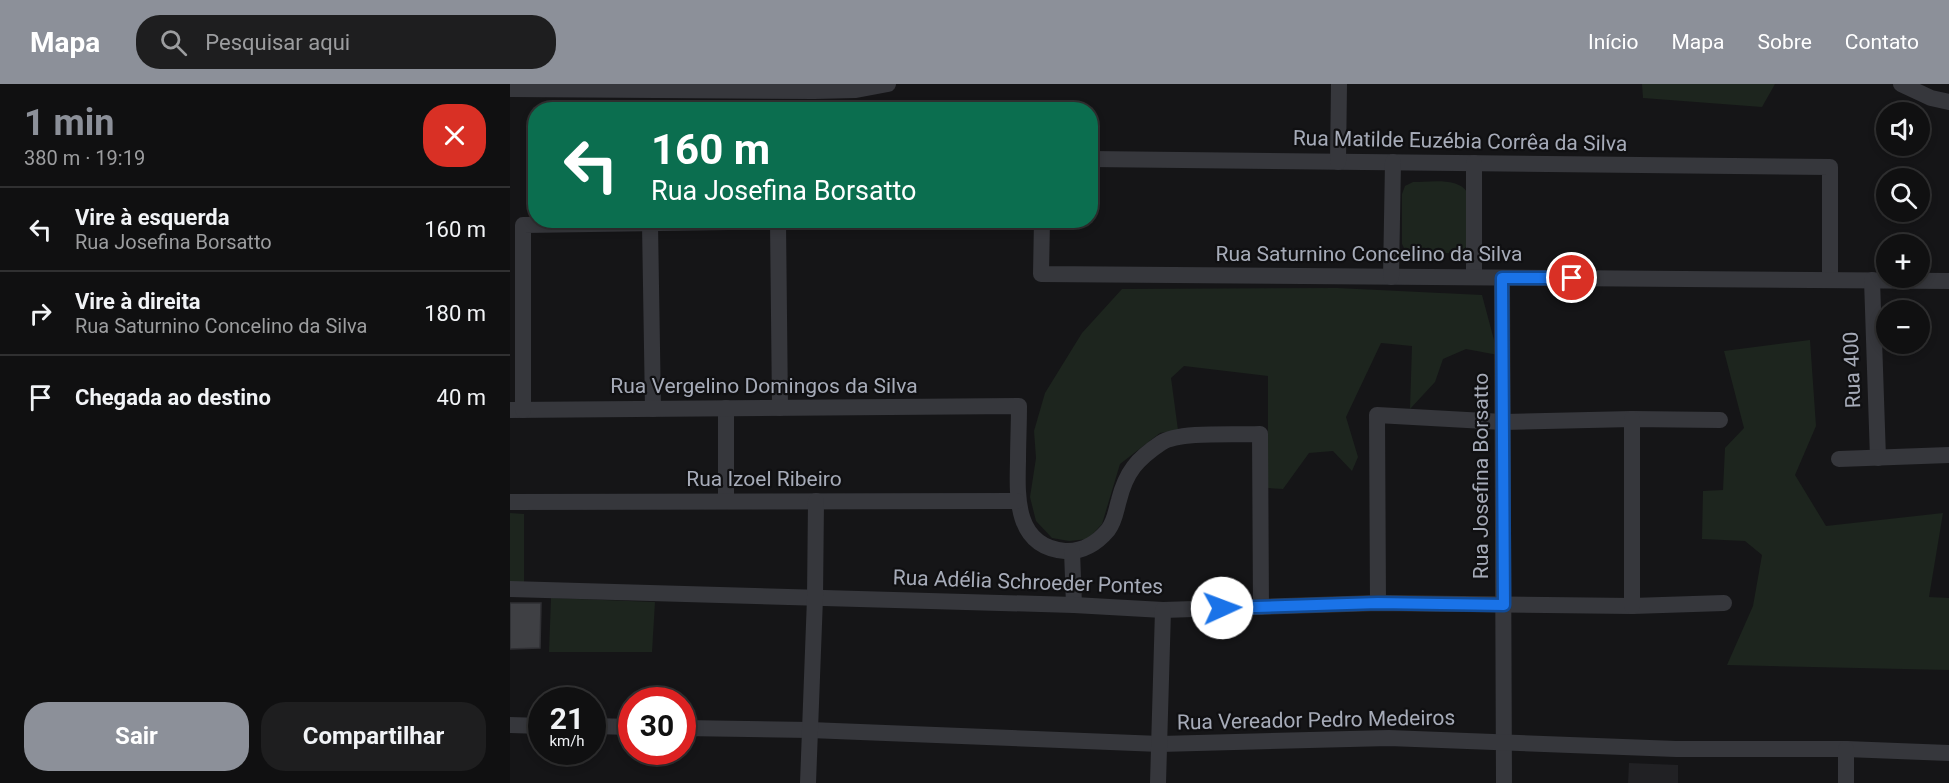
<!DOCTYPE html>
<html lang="pt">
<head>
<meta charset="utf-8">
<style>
	body { margin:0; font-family:Roboto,sans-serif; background:#1e1e1f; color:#f1f3f6; height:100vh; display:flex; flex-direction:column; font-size:22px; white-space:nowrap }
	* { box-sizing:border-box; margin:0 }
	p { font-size:20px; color:#9c9d9f }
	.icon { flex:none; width:33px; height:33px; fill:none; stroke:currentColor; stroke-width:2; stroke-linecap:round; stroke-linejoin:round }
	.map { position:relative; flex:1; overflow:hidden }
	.sheet { display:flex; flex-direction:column; background:#101011; width:510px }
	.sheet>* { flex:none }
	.top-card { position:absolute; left:18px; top:18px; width:570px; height:126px; border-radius:24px; box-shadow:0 3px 9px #0003,0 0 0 2px #303031; background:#0b6e4f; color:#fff; overflow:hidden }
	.controls { position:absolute; left:1366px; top:18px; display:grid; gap:12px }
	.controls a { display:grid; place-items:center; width:54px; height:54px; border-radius:50%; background:#101011; box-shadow:0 3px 9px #0003,0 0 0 2px #303031; font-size:30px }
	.speed { position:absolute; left:18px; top:603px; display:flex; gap:12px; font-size:30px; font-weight:700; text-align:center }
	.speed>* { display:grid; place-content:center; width:78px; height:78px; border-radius:50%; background:#101011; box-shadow:0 3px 9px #0003,0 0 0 2px #303031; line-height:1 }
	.speed small { font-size:15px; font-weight:400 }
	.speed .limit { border:9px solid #d22; background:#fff; color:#111 }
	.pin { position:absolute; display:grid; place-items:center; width:51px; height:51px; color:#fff; margin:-26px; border:3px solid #fff; border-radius:50%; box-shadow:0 2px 6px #0007 }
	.me { position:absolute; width:66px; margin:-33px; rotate:88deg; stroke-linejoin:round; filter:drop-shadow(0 0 4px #0008) }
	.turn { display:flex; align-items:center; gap:21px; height:126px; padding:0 24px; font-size:27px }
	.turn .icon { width:78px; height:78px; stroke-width:2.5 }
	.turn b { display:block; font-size:42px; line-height:51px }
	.round { display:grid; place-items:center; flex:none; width:63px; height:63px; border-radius:24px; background:#1e1e1f }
	.summary { display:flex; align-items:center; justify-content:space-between; height:102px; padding:0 24px }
	h1 { font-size:36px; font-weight:700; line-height:45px; color:#8c9099 }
	.cta { display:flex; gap:12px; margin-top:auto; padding:12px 24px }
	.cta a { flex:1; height:69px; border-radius:24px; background:#8c9099; color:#fff; font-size:24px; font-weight:700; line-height:69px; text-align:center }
	.cta a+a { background:#1e1e1f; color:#f1f3f6 }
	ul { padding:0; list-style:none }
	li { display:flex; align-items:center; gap:18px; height:84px; padding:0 24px; border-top:2px solid #303031 }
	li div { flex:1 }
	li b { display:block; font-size:22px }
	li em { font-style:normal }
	header { display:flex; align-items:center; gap:36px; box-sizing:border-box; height:84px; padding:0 30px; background:#8c9099; color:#fff }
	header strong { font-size:28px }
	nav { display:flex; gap:33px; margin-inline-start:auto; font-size:21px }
	.search { width:420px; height:54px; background:#1e1e1f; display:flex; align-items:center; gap:15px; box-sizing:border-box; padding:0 21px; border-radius:24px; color:#9c9d9f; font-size:22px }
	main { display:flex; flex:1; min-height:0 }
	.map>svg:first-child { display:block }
</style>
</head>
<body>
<header>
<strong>Mapa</strong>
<div class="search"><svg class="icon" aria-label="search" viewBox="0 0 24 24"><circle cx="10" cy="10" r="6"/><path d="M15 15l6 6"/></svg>Pesquisar aqui</div>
<nav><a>Início</a><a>Mapa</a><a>Sobre</a><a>Contato</a></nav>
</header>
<main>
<section class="sheet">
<div class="summary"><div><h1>1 min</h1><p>380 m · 19:19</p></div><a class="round" style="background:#d93025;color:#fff"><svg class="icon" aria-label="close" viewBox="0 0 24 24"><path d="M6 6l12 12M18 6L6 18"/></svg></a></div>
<ul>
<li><svg class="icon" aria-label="left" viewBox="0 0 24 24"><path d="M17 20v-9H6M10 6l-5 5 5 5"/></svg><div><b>Vire à esquerda</b><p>Rua Josefina Borsatto</p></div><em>160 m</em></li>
<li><svg class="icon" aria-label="right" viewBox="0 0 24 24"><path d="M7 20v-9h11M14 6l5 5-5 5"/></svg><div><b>Vire à direita</b><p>Rua Saturnino Concelino da Silva</p></div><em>180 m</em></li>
<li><svg class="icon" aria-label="arrive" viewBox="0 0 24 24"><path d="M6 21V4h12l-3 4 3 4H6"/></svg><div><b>Chegada ao destino</b></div><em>40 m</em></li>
</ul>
<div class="cta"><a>Sair</a><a>Compartilhar</a></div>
</section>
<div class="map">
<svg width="1439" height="699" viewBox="0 0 1439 699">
	<rect width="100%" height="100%" fill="#151517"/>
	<polygon fill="#212124" points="1119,679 1168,681 1168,699 1118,699"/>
	<g fill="#1d251e">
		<polygon points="1132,0 1265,0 1252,23 1133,14"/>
		<path d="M903 98C919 98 948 93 957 108L956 163 950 169H902L894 164 892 160V110L895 102Z"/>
		<polygon points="827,204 972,211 988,271 956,265 933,275 925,298 900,325 902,262 871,259 836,333 848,373 842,387 823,367 799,369 773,405 758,404 758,292 674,282 661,294 668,346 650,349 610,380 592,440 578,455 559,457 542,454 526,437 520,413 526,374 524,347 535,309 572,249 612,205"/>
		<polygon points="1300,256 1306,342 1285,391 1316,442 1433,429 1419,513 1439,514 1439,586 1217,581 1243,522 1252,471 1235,457 1192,455 1193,407 1213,406 1215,364 1234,344 1214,267"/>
		<polygon points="0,429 14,430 14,498 0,498"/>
		<polygon points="41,514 145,518 142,568 39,568"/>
	</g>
	<polygon fill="#3f4044" stroke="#2f2f33" stroke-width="1.5" points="0,519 31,519 30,564 0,565"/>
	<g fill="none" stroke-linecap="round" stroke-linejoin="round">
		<g stroke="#36373c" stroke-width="16">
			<polyline points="1391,0 1421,14 1439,18"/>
			<polyline points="0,5 304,7 346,6 378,0"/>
			<polyline points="580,75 1320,83 1320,196"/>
			<polyline points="828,78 829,0"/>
			<polyline points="964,79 964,193"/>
			<polyline points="532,136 531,190 1439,197"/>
			<polyline points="268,138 270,324"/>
			<polyline points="140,140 143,325"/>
			<polyline points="881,193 883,78"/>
			<polyline points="992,194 994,699"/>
			<polyline points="1362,196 1368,374"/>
			<polyline points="216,324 216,417"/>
			<path d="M0 326 509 322C509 341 508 359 508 377 507 413 505 463 555 467 572 468 587 459 598 446 605 437 606 426 609 416 616 388 627 375 651 359 669 347 727 351 750 350L751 523"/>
			<polyline points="13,326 13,141 286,137"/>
			<polyline points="1329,375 1439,371"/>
			<polyline points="0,418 507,417"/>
			<polyline points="562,467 564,521"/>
			<polyline points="0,505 564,521 653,526 868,519 1122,522 1214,519"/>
			<polyline points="868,519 867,331 993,338 1122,335 1210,336"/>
			<polyline points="1122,522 1122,335"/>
			<polyline points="0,641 32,642"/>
			<polyline points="82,642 122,643"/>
			<polyline points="172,644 300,646 650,660 879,654 1166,665 1336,665 1439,669"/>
			<polyline points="298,699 305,514 306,417"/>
			<polyline points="648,699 653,526"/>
			<polyline points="1336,699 1336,665"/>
		</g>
	</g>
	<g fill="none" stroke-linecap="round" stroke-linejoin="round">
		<defs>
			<polyline id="route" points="712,524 868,519 994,521 992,194 1062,194"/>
		</defs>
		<use href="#route" stroke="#114b97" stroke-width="15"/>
		<use href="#route" stroke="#1a73e8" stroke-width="10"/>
	</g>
	<g text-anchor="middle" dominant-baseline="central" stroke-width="4.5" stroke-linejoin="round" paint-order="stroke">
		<g font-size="21" fill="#a6abb8" stroke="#101012">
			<text transform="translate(950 57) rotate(1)">Rua Matilde Euzébia Corrêa da Silva</text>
			<text x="859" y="170">Rua Saturnino Concelino da Silva</text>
			<text transform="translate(1342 286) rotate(-92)">Rua 400</text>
			<text x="254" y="302">Rua Vergelino Domingos da Silva</text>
			<text transform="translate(971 392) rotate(-90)">Rua Josefina Borsatto</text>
			<text x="254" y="395">Rua Izoel Ribeiro</text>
			<text transform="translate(518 498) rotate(2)">Rua Adélia Schroeder Pontes</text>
			<text transform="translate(806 636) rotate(-1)">Rua Vereador Pedro Medeiros</text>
		</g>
	</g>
</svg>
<div class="controls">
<a><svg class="icon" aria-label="sound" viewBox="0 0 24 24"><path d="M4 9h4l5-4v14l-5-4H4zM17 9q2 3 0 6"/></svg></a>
<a><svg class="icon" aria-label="search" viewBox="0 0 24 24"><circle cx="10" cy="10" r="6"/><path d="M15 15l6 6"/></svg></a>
<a>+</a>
<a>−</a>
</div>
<div class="speed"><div>21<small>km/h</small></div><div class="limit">30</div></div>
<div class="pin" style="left:1062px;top:194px;background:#d93025"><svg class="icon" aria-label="arrive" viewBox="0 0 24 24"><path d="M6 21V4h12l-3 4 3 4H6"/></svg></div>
<svg class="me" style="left:712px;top:524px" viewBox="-20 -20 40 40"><circle r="19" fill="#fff"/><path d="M0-13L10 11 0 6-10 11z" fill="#1a73e8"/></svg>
<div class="top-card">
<div class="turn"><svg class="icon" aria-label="left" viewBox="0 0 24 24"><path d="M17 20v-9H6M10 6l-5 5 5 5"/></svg><div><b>160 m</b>Rua Josefina Borsatto</div></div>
</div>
</div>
</main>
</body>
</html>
